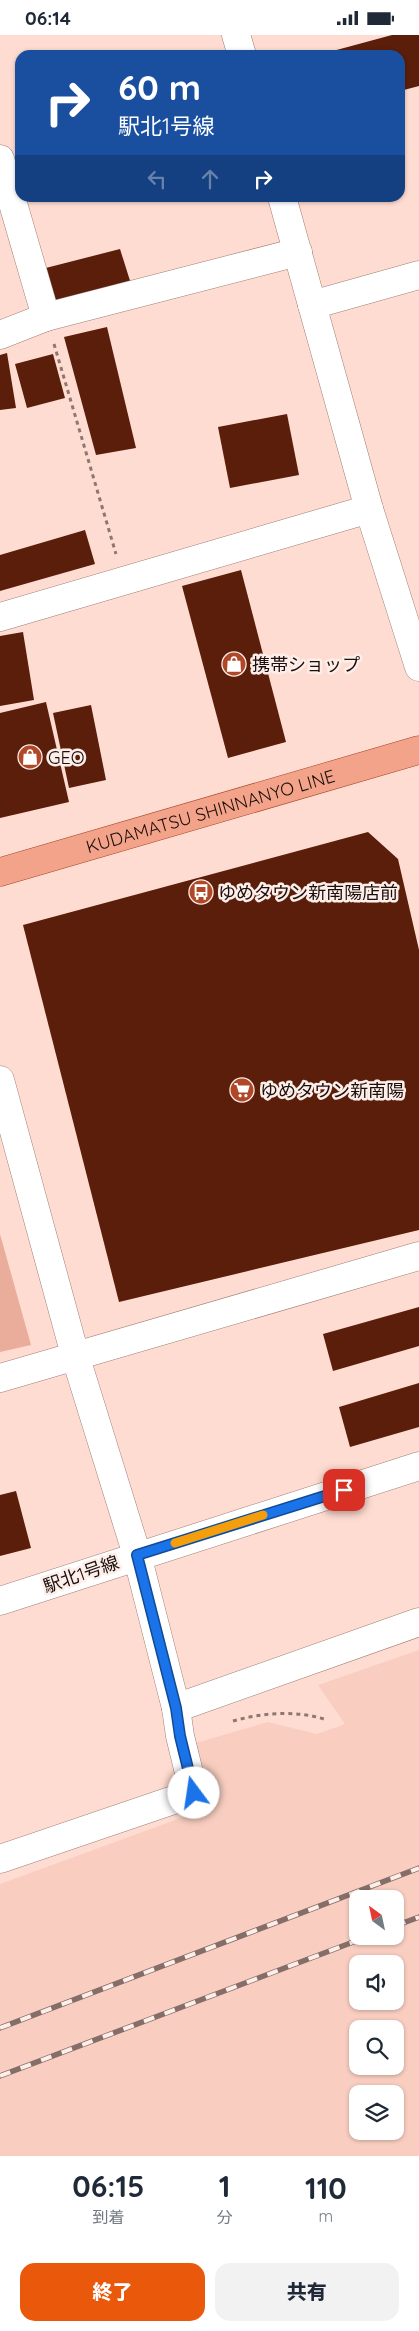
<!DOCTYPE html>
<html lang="ja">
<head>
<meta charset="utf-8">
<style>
	body { margin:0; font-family:Quicksand,"Noto Sans JP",sans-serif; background:#f2f2f3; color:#1f2937; height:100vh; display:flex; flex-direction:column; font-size:19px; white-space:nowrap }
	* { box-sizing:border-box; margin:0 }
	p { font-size:16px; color:#747a83 }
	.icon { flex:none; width:28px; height:28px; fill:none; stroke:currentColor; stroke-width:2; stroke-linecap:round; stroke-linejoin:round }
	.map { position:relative; height:2121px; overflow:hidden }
	.drawer { display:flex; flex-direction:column; background:#fff; flex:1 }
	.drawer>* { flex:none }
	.top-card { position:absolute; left:15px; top:15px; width:390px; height:152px; border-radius:15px; box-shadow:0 1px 4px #0004; background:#1a4fa0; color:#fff; overflow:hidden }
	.needle { width:32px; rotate:327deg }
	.controls { position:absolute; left:349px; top:1855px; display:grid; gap:10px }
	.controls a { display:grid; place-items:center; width:55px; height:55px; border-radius:10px; background:#fff; box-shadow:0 1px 4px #0004; font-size:25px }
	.pin { position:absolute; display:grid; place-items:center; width:42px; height:42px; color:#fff; margin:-21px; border-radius:10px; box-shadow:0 2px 8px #0006 }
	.me { position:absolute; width:55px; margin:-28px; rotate:346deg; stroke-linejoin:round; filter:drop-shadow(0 0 4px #0008) }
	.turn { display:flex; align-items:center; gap:18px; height:105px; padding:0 20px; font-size:22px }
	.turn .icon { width:65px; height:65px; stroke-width:2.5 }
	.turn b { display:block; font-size:35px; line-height:42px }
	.lanes { display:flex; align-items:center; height:48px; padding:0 20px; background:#0003; justify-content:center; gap:25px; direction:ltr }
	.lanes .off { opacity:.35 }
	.eta { display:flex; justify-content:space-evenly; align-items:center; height:85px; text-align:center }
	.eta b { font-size:30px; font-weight:800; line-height:35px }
	.action { display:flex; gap:10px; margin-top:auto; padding:10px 20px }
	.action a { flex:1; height:58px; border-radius:15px; background:#ea580c; color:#fff; font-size:20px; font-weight:800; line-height:58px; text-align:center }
	.action a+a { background:#f2f2f3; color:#1f2937 }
	.status { display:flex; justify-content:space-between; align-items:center; height:35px; padding:0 25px; background:#fff; direction:ltr }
	.status svg { height:14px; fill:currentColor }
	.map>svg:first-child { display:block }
</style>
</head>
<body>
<div class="status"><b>06:14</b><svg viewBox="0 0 49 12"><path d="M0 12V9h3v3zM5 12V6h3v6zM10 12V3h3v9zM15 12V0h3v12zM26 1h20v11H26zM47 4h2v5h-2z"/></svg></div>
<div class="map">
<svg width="419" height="2121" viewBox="0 0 419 2121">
	<rect width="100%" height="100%" fill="#ffdcd1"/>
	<path fill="#f9cec1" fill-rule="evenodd" d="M419 1615V2121H0V1849L208 1773 189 1710 268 1687 317 1699 345 1689 318 1650ZM358 1864H395V1901H358ZM358 1929H395V1966H358ZM358 1994H395V2031H358ZM358 2059H395V2096H358Z"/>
	<polygon fill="#ebad9b" points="0,1199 31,1310 0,1317"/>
	<g fill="#5a1e0a">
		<polygon points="392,0 419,0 419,51 400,56 400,20 318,20"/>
		<polygon points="120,214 132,252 52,275 38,235"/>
		<polygon points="107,292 136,413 96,420 64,302"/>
		<polygon points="7,318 16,373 0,375 0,320"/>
		<polygon points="53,319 65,363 27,373 15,329"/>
		<polygon points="287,379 299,440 230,453 218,392"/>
		<polygon points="85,495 95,529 0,556 0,520"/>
		<polygon points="241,535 286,707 228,723 182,551"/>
		<polygon points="23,597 34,665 0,671 0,601"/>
		<polygon points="46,667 69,767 0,783 0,678"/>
		<polygon points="91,670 106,745 69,753 53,678"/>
		<polygon points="368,797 398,824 419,915 419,1195 119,1267 23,890"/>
		<polygon points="419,1272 419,1311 333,1336 323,1299"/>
		<polygon points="419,1348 419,1392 350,1412 339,1372"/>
		<polygon points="16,1456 31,1513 0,1521 0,1460"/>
	</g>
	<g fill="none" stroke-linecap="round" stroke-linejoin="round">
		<defs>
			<g id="minor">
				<polyline points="236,0 242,20"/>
				<polyline points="0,124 46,282"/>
				<polyline points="282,162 369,474 419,632"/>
				<polyline points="312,270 419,240"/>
				<polyline points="0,300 46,282 298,217"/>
				<polyline points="0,582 369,474"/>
				<polyline points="0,1045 75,1320 137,1520 176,1673 180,1701 194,1758 0,1824"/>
				<polyline points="0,1343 419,1221"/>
				<polyline points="0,1566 419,1431"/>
				<polyline points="176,1673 419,1587"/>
			</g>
			<g id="major">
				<path id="s1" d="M0 837 419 715"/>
			</g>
		</defs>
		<use href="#minor" stroke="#9f7f76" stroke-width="29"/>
		<use href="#major" stroke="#a2472a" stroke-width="29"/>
		<g stroke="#8f7770" stroke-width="3" stroke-dasharray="4 4" stroke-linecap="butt">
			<polyline points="54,309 116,519"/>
			<path d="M233 1686C262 1678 294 1675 324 1684"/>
		</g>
		<use href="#minor" stroke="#fff" stroke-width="28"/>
		<use href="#major" stroke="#f3a389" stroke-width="28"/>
		<defs>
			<g id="rail">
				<polyline points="395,1891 419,1882"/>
				<polyline points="0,1993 419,1833"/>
				<polyline points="0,2041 369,1901"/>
			</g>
		</defs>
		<use href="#rail" stroke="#856e67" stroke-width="5.5"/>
		<use href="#rail" stroke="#fdeeea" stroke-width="4" stroke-dasharray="11" stroke-linecap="butt"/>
	</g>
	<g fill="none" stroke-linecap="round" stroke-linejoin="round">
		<defs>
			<polyline id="route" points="194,1758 180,1701 176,1673 137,1520 344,1455"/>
		</defs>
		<use href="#route" stroke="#114b97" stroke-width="12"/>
		<use href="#route" stroke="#1a73e8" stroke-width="9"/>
		<polyline stroke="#f59e0b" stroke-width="9" points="175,1508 263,1480"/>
	</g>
	<defs>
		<symbol id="shop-disc" viewBox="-11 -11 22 22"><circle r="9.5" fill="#b04827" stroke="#fdeeea"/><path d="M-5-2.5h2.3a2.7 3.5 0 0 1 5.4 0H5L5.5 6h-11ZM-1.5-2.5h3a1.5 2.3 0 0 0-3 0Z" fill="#fff"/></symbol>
		<symbol id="bus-disc" viewBox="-11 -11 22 22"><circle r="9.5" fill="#b04827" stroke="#fdeeea"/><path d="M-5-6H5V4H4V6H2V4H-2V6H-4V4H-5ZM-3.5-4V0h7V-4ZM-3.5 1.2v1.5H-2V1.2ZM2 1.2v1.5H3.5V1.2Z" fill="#fff"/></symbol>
		<symbol id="supermarket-disc" viewBox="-11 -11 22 22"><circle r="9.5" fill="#b04827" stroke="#fdeeea"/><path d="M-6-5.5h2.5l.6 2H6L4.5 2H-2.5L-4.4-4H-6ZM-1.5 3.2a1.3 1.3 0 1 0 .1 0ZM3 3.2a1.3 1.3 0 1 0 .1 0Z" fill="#fff"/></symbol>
	</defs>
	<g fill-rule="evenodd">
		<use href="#shop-disc" x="220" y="615" width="28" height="28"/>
		<use href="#shop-disc" x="16" y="708" width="28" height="28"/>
		<use href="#bus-disc" x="187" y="843" width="28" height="28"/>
		<use href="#supermarket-disc" x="228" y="1041" width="28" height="28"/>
	</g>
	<g text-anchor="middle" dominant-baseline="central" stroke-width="5" stroke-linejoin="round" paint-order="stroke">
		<g font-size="18" fill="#1a0e0b" stroke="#fdeeea" text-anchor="start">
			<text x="252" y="629">携帯ショップ</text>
			<text x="48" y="722">GEO</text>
			<text x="218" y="857">ゆめタウン新南陽店前</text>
			<text x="260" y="1055">ゆめタウン新南陽</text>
		</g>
		<g font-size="18" fill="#1a0e0b" stroke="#fdeeea">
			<text stroke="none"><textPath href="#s1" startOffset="219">KUDAMATSU SHINNANYO LINE</textPath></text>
			<text transform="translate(81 1539) rotate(-19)">駅北1号線</text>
		</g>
	</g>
</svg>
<div class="controls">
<a><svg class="needle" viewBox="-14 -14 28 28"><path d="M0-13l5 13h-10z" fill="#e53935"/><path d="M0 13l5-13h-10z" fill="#747a83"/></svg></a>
<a><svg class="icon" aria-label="sound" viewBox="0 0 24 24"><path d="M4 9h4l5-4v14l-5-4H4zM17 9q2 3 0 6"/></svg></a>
<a><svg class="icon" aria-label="search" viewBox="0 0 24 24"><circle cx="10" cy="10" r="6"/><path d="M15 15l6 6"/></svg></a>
<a><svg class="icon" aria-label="layers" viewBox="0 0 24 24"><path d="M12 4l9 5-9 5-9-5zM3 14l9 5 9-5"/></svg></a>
</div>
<div class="pin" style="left:344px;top:1455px;background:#d93025"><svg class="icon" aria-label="arrive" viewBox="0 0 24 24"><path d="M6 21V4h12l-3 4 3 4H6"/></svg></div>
<svg class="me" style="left:194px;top:1758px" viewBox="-20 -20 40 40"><circle r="19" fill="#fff"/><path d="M0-13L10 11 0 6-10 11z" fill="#1a73e8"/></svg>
<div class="top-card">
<div class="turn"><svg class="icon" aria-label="right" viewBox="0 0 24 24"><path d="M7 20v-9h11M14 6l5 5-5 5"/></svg><div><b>60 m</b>駅北1号線</div></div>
<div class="lanes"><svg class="icon off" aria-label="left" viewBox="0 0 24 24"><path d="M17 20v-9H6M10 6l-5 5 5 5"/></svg><svg class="icon off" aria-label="ahead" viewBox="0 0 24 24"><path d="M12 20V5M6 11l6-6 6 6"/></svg><svg class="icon" aria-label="right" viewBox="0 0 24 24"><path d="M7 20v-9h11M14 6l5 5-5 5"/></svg></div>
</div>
</div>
<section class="drawer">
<div class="eta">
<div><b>06:15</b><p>到着</p></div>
<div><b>1</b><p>分</p></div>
<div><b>110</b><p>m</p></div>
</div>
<div class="action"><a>終了</a><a>共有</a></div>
</section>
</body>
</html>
